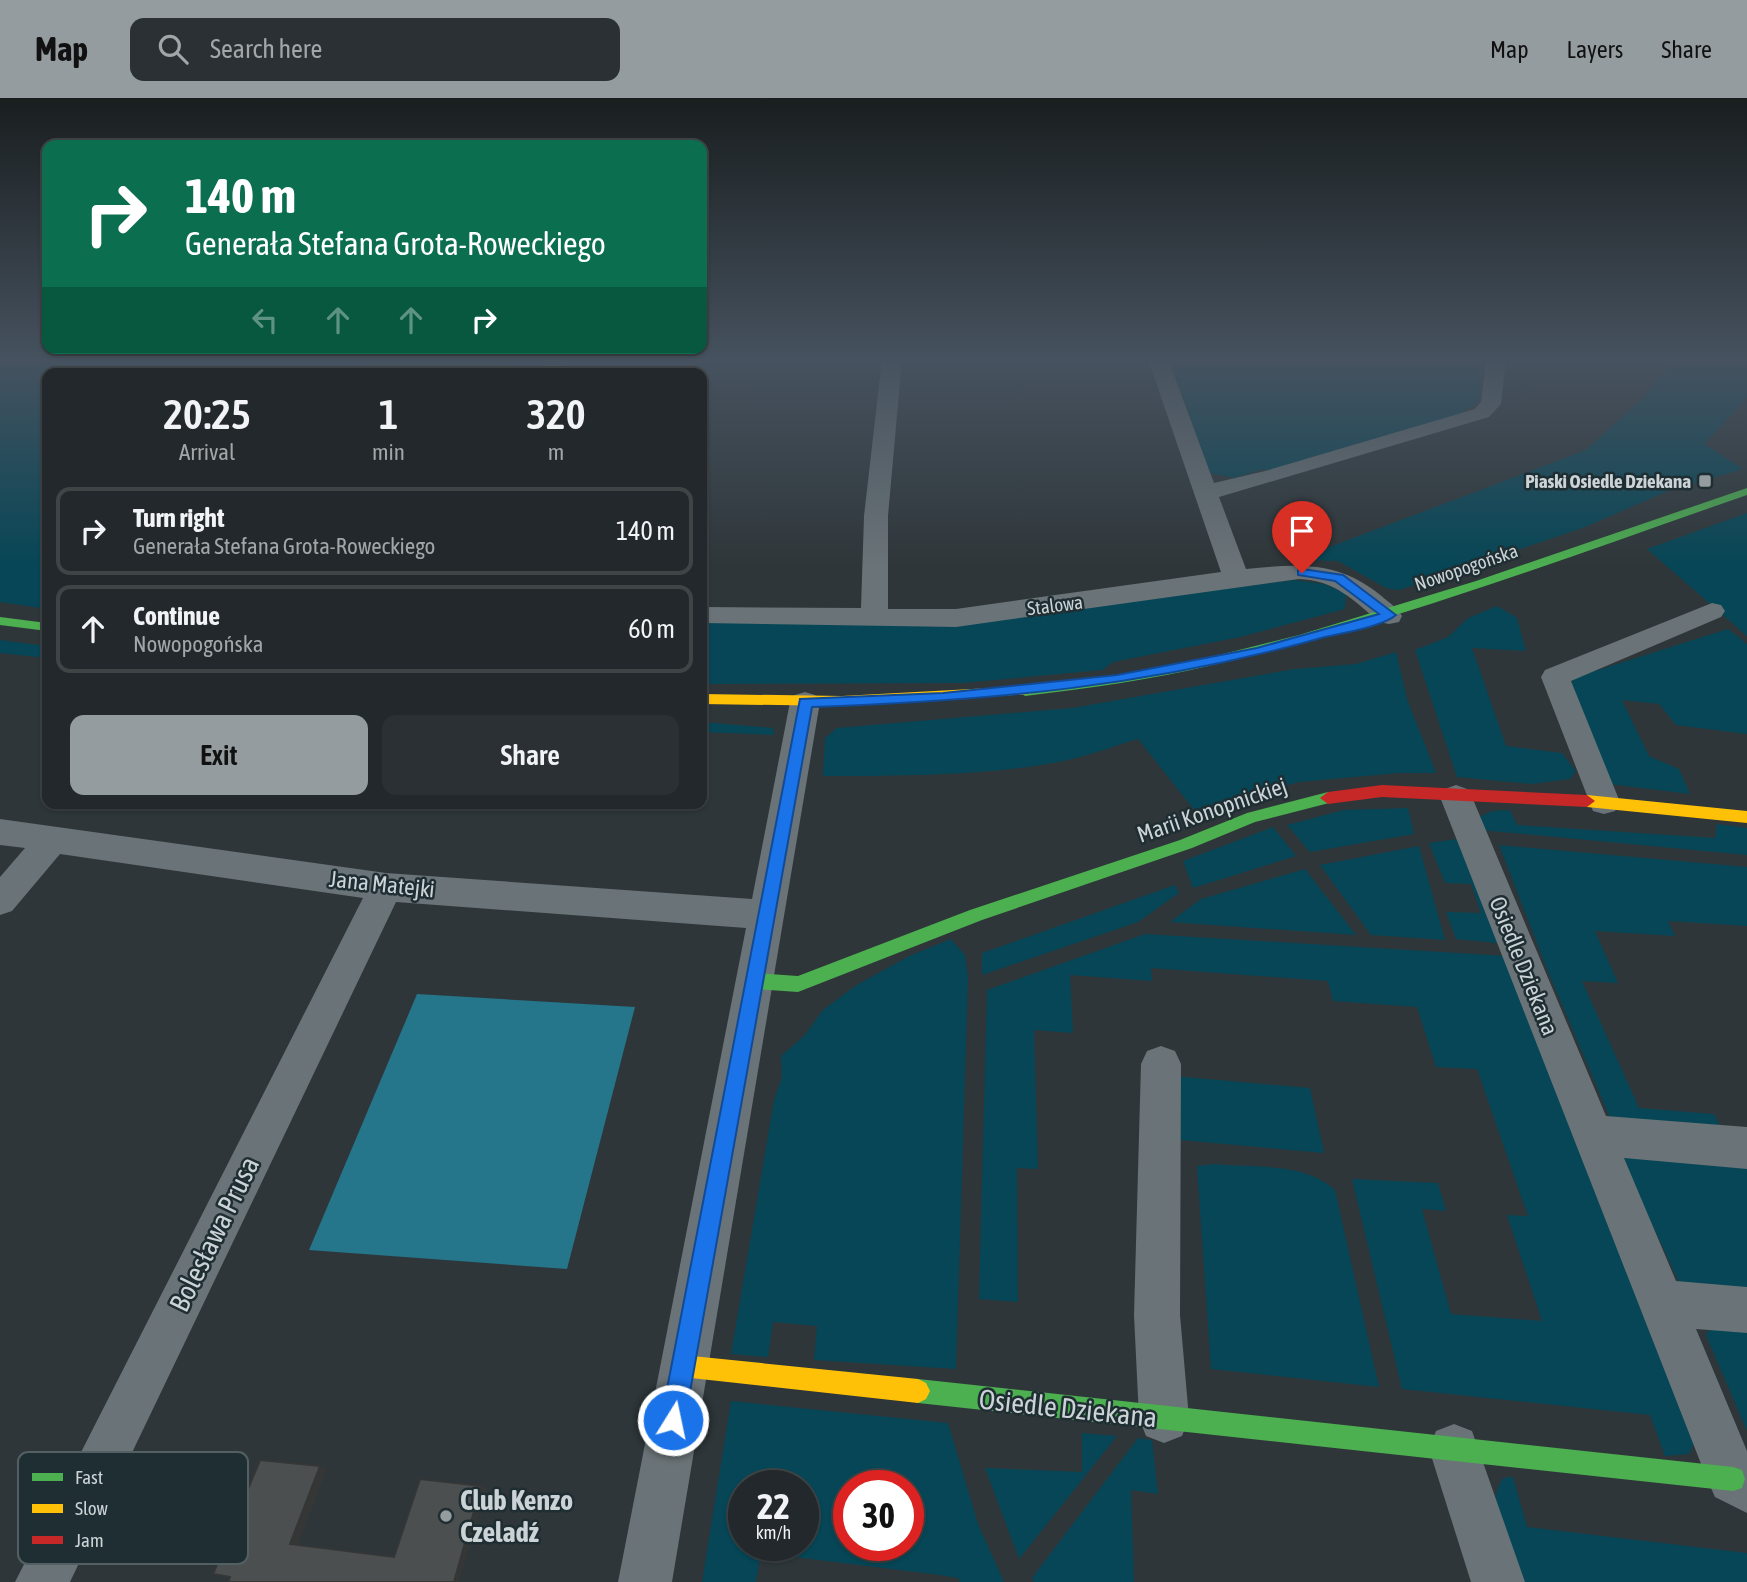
<!DOCTYPE html>
<html lang="en">
<head>
<meta charset="utf-8">
<style>
	body { margin:0; font-family:"Asap Condensed",sans-serif; background:#2a3033; color:#f1f3f6; height:100vh; display:flex; flex-direction:column; font-size:26px; white-space:nowrap }
	* { box-sizing:border-box; margin:0 }
	p { font-size:23px; color:#a2a6a9 }
	.icon { flex:none; width:38px; height:38px; fill:none; stroke:currentColor; stroke-width:2; stroke-linecap:round; stroke-linejoin:round }
	.map { position:relative; flex:1; overflow:hidden }
	.sheet { position:absolute; left:42px; top:270px; width:665px; height:441px; display:flex; flex-direction:column; background:#22282b; border-radius:14px; box-shadow:0 2px 5px #0004,0 0 0 2px #3f4447 }
	.sheet>* { flex:none }
	.banner { position:absolute; left:42px; top:42px; width:665px; height:214px; border-radius:14px; box-shadow:0 2px 5px #0004,0 0 0 2px #3f4447; background:#0b6e4f; color:#fff; overflow:hidden }
	.speed { position:absolute; left:728px; top:1372px; display:flex; gap:14px; font-size:35px; font-weight:700; text-align:center }
	.speed>* { display:grid; place-content:center; width:91px; height:91px; border-radius:50%; background:#22282b; box-shadow:0 2px 5px #0004,0 0 0 2px #3f4447; line-height:1 }
	.speed small { font-size:18px; font-weight:400 }
	.speed .limit { border:10px solid #d22; background:#fff; color:#111 }
	.pin { position:absolute; display:grid; place-items:center; width:60px; height:60px; color:#fff; margin:-72px -30px; border-radius:50% 50% 50% 0; rotate:-45deg; box-shadow:0 0 7px #0007 }
	.pin .icon { rotate:45deg }
	.me { position:absolute; width:77px; margin:-38px; rotate:10deg; stroke-linejoin:round; filter:drop-shadow(0 0 5px #0008) }
	.turn { display:flex; align-items:center; gap:24px; height:147px; padding:0 28px; font-size:32px }
	.turn .icon { width:91px; height:91px; stroke-width:2.5 }
	.turn b { display:block; font-size:49px; line-height:60px }
	.lanes { display:flex; align-items:center; height:66px; padding:0 28px; background:#0003; justify-content:center; gap:35px; direction:ltr }
	.lanes .off { opacity:.35 }
	.eta { display:flex; justify-content:space-evenly; align-items:center; height:119px; text-align:center }
	.eta b { font-size:42px; font-weight:600; line-height:49px }
	.button { display:flex; gap:14px; margin-top:auto; padding:14px 28px }
	.button a { flex:1; height:80px; border-radius:14px; background:#949c9f; color:#111; font-size:28px; font-weight:600; line-height:80px; text-align:center }
	.button a+a { background:#2a3033; color:#f1f3f6 }
	ul { padding:0; list-style:none }
	li { display:flex; align-items:center; gap:21px; height:88px; margin:0 14px 10px; padding:0 14px; border:4px solid #3f4447; border-radius:14px }
	li div { flex:1 }
	li b { display:block; font-size:26px }
	li em { font-style:normal }
	header { display:flex; align-items:center; gap:42px; box-sizing:border-box; height:98px; padding:0 35px; background:#949c9f; color:#111 }
	header strong { font-size:33px }
	nav { display:flex; gap:38px; margin-inline-start:auto; font-size:24px }
	.search { width:490px; height:63px; background:#2a3033; display:flex; align-items:center; gap:18px; box-sizing:border-box; padding:0 24px; border-radius:14px; color:#a2a6a9; font-size:26px }
	.map>svg:first-child { display:block }
</style>
</head>
<body>
<header>
<strong>Map</strong>
<div class="search"><svg class="icon" aria-label="search" viewBox="0 0 24 24"><circle cx="10" cy="10" r="6"/><path d="M15 15l6 6"/></svg>Search here</div>
<nav><a>Map</a><a>Layers</a><a>Share</a></nav>
</header>
<div class="map">
<svg width="1747" height="1484" viewBox="0 0 1747 1484">
	<rect width="100%" height="100%" fill="#2e3639"/>
	<g fill="#064656" fill-rule="evenodd">
		<polygon points="0,261 373,261 338,275 47,275 47,511 0,504"/>
		<path d="M1173 261H1486L1480 284V301C1448 335 1319 355 1268 373L1264 371 1234 380 1210 375 1171 266Z"/>
		<polygon points="1672,261 1747,261 1747,300 1704,346 1743,371 1668,393 1585,429 1399,492 1386,490 1338,463 1295,462 1586,352 1643,300"/>
		<polygon points="1747,415 1747,538 1647,451"/>
		<polygon points="1294,482 1324,486 1346,495 1345,511 1240,539 1113,564 1103,572 963,585 702,586 702,522 955,525"/>
		<polygon points="1497,508 1517,520 1526,553 1472,550 1506,648 1562,655 1576,673 1570,681 1532,686 1457,679 1415,552 1448,539 1468,520"/>
		<polygon points="1728,531 1747,546 1747,636 1676,627 1659,606 1622,602 1649,658 1679,671 1690,696 1609,686 1571,585 1576,579"/>
		<polygon points="0,542 47,548 47,560 0,555"/>
		<path d="M1396 554 1407 601 1436 675H1399L1299 684 1195 713 1138 641C1117 647 1097 655 1076 660 1004 678 898 678 823 678L825 640 837 630 1072 610 1295 571 1356 566Z"/>
		<polygon points="702,624 773,630 774,637 702,634"/>
		<polygon points="1408,710 1414,736 1310,754 1287,727 1344,712"/>
		<polygon points="1510,712 1517,727 1715,740 1717,726 1747,730 1747,757 1480,732 1477,720 1492,713"/>
		<polygon points="1273,729 1296,758 1193,790 1183,763"/>
		<polygon points="1464,740 1501,841 1496,845 1456,841 1446,814 1481,815 1471,786 1445,785 1429,745"/>
		<polygon points="1499,747 1747,769 1747,828 1668,823 1675,838 1595,833 1618,885 1582,883 1639,1010 1714,1016 1723,1033 1611,1022 1547,871"/>
		<polygon points="1419,748 1445,842 1371,837 1320,767"/>
		<polygon points="1305,771 1356,837 1170,824 1201,801"/>
		<polygon points="1175,787 1179,795 1138,824 982,877 982,855"/>
		<polygon points="1145,836 1507,858 1695,1344 1689,1356 1665,1358 1650,1317 1402,1291 1352,1081 1438,1085 1446,1113 1422,1111 1451,1216 1542,1223 1507,1117 1528,1118 1477,971 1436,969 1417,909 1333,903 1328,883 1151,870 1152,883 1070,877 1073,935 1034,932 1038,1071 1017,1070 1018,1204 979,1201 987,892"/>
		<polygon points="951,841 965,857 968,880 956,1271 814,1262 817,1228 773,1224 768,1259 731,1256 774,1002 782,979 781,958 804,938 823,912 855,888 909,858"/>
		<polygon points="1173,978 1310,990 1324,1055 1180,1042"/>
		<polygon points="1630,1051 1747,1059 1747,1193 1680,1186 1621,1060"/>
		<path d="M1214 1066C1253 1070 1306 1064 1335 1092L1379 1289 1211 1271 1197 1068Z"/>
		<polygon points="1713,1227 1747,1228 1747,1333 1706,1237"/>
		<path d="M731 1303 948 1325 978 1426 1004 1484H960L958 1480 940 1477 761 1455 756 1484H702ZM744 1388H803V1447H744ZM849 1388H908V1447H849Z"/>
		<polygon points="1082,1335 1117,1338 1019,1461 985,1370 1082,1374"/>
		<polygon points="1138,1340 1152,1342 1158,1396 1131,1392 1134,1484 1034,1484 1032,1480"/>
		<path d="M1513 1379 1527 1429 1747 1455V1484H1515C1504 1452 1483 1412 1503 1380Z"/>
	</g>
	<polygon fill="#25758b" points="417,896 635,909 567,1171 309,1152"/>
	<g fill="none" stroke-linecap="round" stroke-linejoin="round">
		<g fill="#6a7377" fill-rule="evenodd">
			<polygon points="548,261 568,261 560,275 540,275"/>
			<path d="M882 261H902L888 418V511H956L1221 474 1148 261H1168L1214 385 1265 373 1475 311 1481 304 1486 261H1506L1501 306 1489 319 1219 399 1246 471C1296 466 1337 462 1379 496 1387 503 1397 509 1402 518L1399 524 1389 526 1379 524C1354 502 1334 482 1299 481L956 529 702 525V509L861 510 864 418Z"/>
			<polygon points="1712,505 1721,507 1725,513 1721,519 1571,583 1620,704 1615,713 1604,716 1593,713 1541,579 1545,572"/>
			<polygon points="805,594 815,597 820,604 672,1484 618,1484 746,830 396,804 70,1484 15,1484 363,800 60,756 12,813 0,817 0,779 25,750 0,747 0,721 386,775 752,801 790,604 795,597"/>
			<polygon points="1456,687 1467,691 1472,699 1606,1018 1747,1029 1747,1071 1624,1060 1676,1183 1747,1189 1747,1235 1696,1231 1747,1353 1747,1415 1715,1399 1707,1381 1440,699 1445,691"/>
			<polygon points="1161,948 1175,953 1181,966 1180,1217 1189,1320 1182,1338 1164,1345 1146,1338 1139,1320 1134,1217 1141,966 1147,953"/>
			<polygon points="1454,1326 1472,1333 1525,1484 1471,1484 1429,1351 1436,1333"/>
		</g>
		<g fill="#4caf50" fill-rule="evenodd">
			<path d="M1747 390V397C1571 458 1395 525 1213 567 1151 582 1088 590 1025 598L1018 593 1025 588 1119 577 1211 559 1299 537 1476 483Z"/>
			<polygon points="0,519 47,525 47,533 0,527"/>
			<polygon points="1328,694 1333,696 1336,700 1333,704 1255,724 1192,750 982,822 798,894 754,891 748,888 745,883 748,878 754,875 798,878 970,812 1180,742 1247,715"/>
			<polygon points="918,1281 1733,1369 1742,1372 1745,1381 1742,1390 1733,1393 918,1305 910,1301 906,1293 910,1285"/>
		</g>
		<g fill="#ffc107" fill-rule="evenodd">
			<polygon points="1025,588 1032,593 1030,596 842,608 702,606 702,596 842,598"/>
			<polygon points="1587,697 1747,713 1747,725 1587,709 1579,703"/>
			<polygon points="682,1257 918,1281 926,1285 930,1293 926,1301 918,1305 682,1279 674,1276 671,1268 674,1260"/>
		</g>
		<polygon fill="#c62828" fill-rule="evenodd" points="1382,687 1587,697 1595,703 1587,709 1382,699 1328,706 1320,700 1328,694"/>
	</g>
	<g fill="#353737">
		<polygon points="320,1368 327,1370 298,1447 290,1446"/>
		<polygon points="481,1388 487,1390 459,1484 454,1484"/>
	</g>
	<polygon fill="#4c4f4f" stroke="#353737" stroke-width="2" points="260,1362 320,1368 290,1446 394,1459 420,1381 481,1388 454,1484 228,1484 230,1479 213,1476"/>
	<linearGradient id="sky" x2="0" y2="1"><stop stop-color="#191e1f"/><stop offset="0.56" stop-color="#46525f"/><stop offset="1" stop-color="#46525f" stop-opacity="0"/></linearGradient>
	<rect width="1747" height="469" fill="url(#sky)"/>
	<path fill="#1a73e8" stroke="#114b97" stroke-width="2" d="M1302 471 1343 477 1396 517C1384 528 1343 535 1325 539 1153 588 990 603 812 609L685 1322 681 1330 673 1334 664 1330 661 1322 800 601 943 595 1117 577 1257 550 1379 516 1335 483 1298 477V472Z"/>
	<g fill="#949c9f" stroke="#1f2e32" stroke-width="2.5">
		<rect x="1698" y="376" width="14" height="14" rx="3.5"/>
		<circle cx="446" cy="1418" r="7"/>
	</g>
	<g text-anchor="middle" dominant-baseline="central" stroke-width="5" stroke-linejoin="round" paint-order="stroke">
		<g font-size="19" font-weight="bold" fill="#cbd3d6" stroke="#1f2e32" text-anchor="end">
			<text x="1691" y="383">Piaski Osiedle Dziekana</text>
		</g>
		<g font-size="19" fill="#cbd3d6" stroke="#1f2e32">
			<text transform="translate(1466 469) rotate(-19)">Nowopogońska</text>
			<text transform="translate(1055 507) rotate(-7)">Stalowa</text>
		</g>
		<g font-size="23" fill="#cbd3d6" stroke="#1f2e32">
			<text transform="translate(1212 712) rotate(-19)">Marii Konopnickiej</text>
			<text transform="translate(382 786) rotate(6)">Jana Matejki</text>
			<text transform="translate(1524 868) rotate(68)">Osiedle Dziekana</text>
		</g>
		<g font-size="28" fill="#cbd3d6" stroke="#1f2e32">
			<text transform="translate(214 1136) rotate(-64)">Bolesława Prusa</text>
			<text transform="translate(1068 1310) rotate(6)">Osiedle Dziekana</text>
		</g>
		<g font-size="28" font-weight="bold" fill="#cbd3d6" stroke="#1f2e32" text-anchor="start">
			<text x="460" y="1402">Club Kenzo<tspan x="460" dy="32">Czeladź</tspan></text>
		</g>
	</g>
	<rect x="18" y="1354" width="230" height="112" rx="10" fill="#1f2e32" stroke="#536063" stroke-width="2"/>
	<rect x="32" y="1375" width="31" height="8" fill="#4caf50"/>
	<rect x="32" y="1406" width="31" height="9" fill="#ffc107"/>
	<rect x="32" y="1438" width="31" height="8" fill="#c62828"/>
	<g font-size="19" fill="#cbd3d6">
		<text x="75" y="1386">Fast</text>
		<text x="75" y="1417">Slow</text>
		<text x="75" y="1449">Jam</text>
	</g>
</svg>
<div class="speed"><div>22<small>km/h</small></div><div class="limit">30</div></div>
<div class="pin" style="left:1302px;top:475px;background:#d93025"><svg class="icon" aria-label="arrive" viewBox="0 0 24 24"><path d="M6 21V4h12l-3 4 3 4H6"/></svg></div>
<svg class="me" style="left:673px;top:1322px" viewBox="-20 -20 40 40"><circle r="17" fill="#1a73e8" stroke="#fff" stroke-width="3"/><path d="M0-11L8 9 0 5-8 9z" fill="#fff"/></svg>
<div class="banner">
<div class="turn"><svg class="icon" aria-label="right" viewBox="0 0 24 24"><path d="M7 20v-9h11M14 6l5 5-5 5"/></svg><div><b>140 m</b>Generała Stefana Grota-Roweckiego</div></div>
<div class="lanes"><svg class="icon off" aria-label="left" viewBox="0 0 24 24"><path d="M17 20v-9H6M10 6l-5 5 5 5"/></svg><svg class="icon off" aria-label="ahead" viewBox="0 0 24 24"><path d="M12 20V5M6 11l6-6 6 6"/></svg><svg class="icon off" aria-label="ahead" viewBox="0 0 24 24"><path d="M12 20V5M6 11l6-6 6 6"/></svg><svg class="icon" aria-label="right" viewBox="0 0 24 24"><path d="M7 20v-9h11M14 6l5 5-5 5"/></svg></div>
</div>
<section class="sheet">
<div class="eta">
<div><b>20:25</b><p>Arrival</p></div>
<div><b>1</b><p>min</p></div>
<div><b>320</b><p>m</p></div>
</div>
<ul>
<li><svg class="icon" aria-label="right" viewBox="0 0 24 24"><path d="M7 20v-9h11M14 6l5 5-5 5"/></svg><div><b>Turn right</b><p>Generała Stefana Grota-Roweckiego</p></div><em>140 m</em></li>
<li><svg class="icon" aria-label="ahead" viewBox="0 0 24 24"><path d="M12 20V5M6 11l6-6 6 6"/></svg><div><b>Continue</b><p>Nowopogońska</p></div><em>60 m</em></li>
</ul>
<div class="button"><a>Exit</a><a>Share</a></div>
</section>
</div>
</body>
</html>
